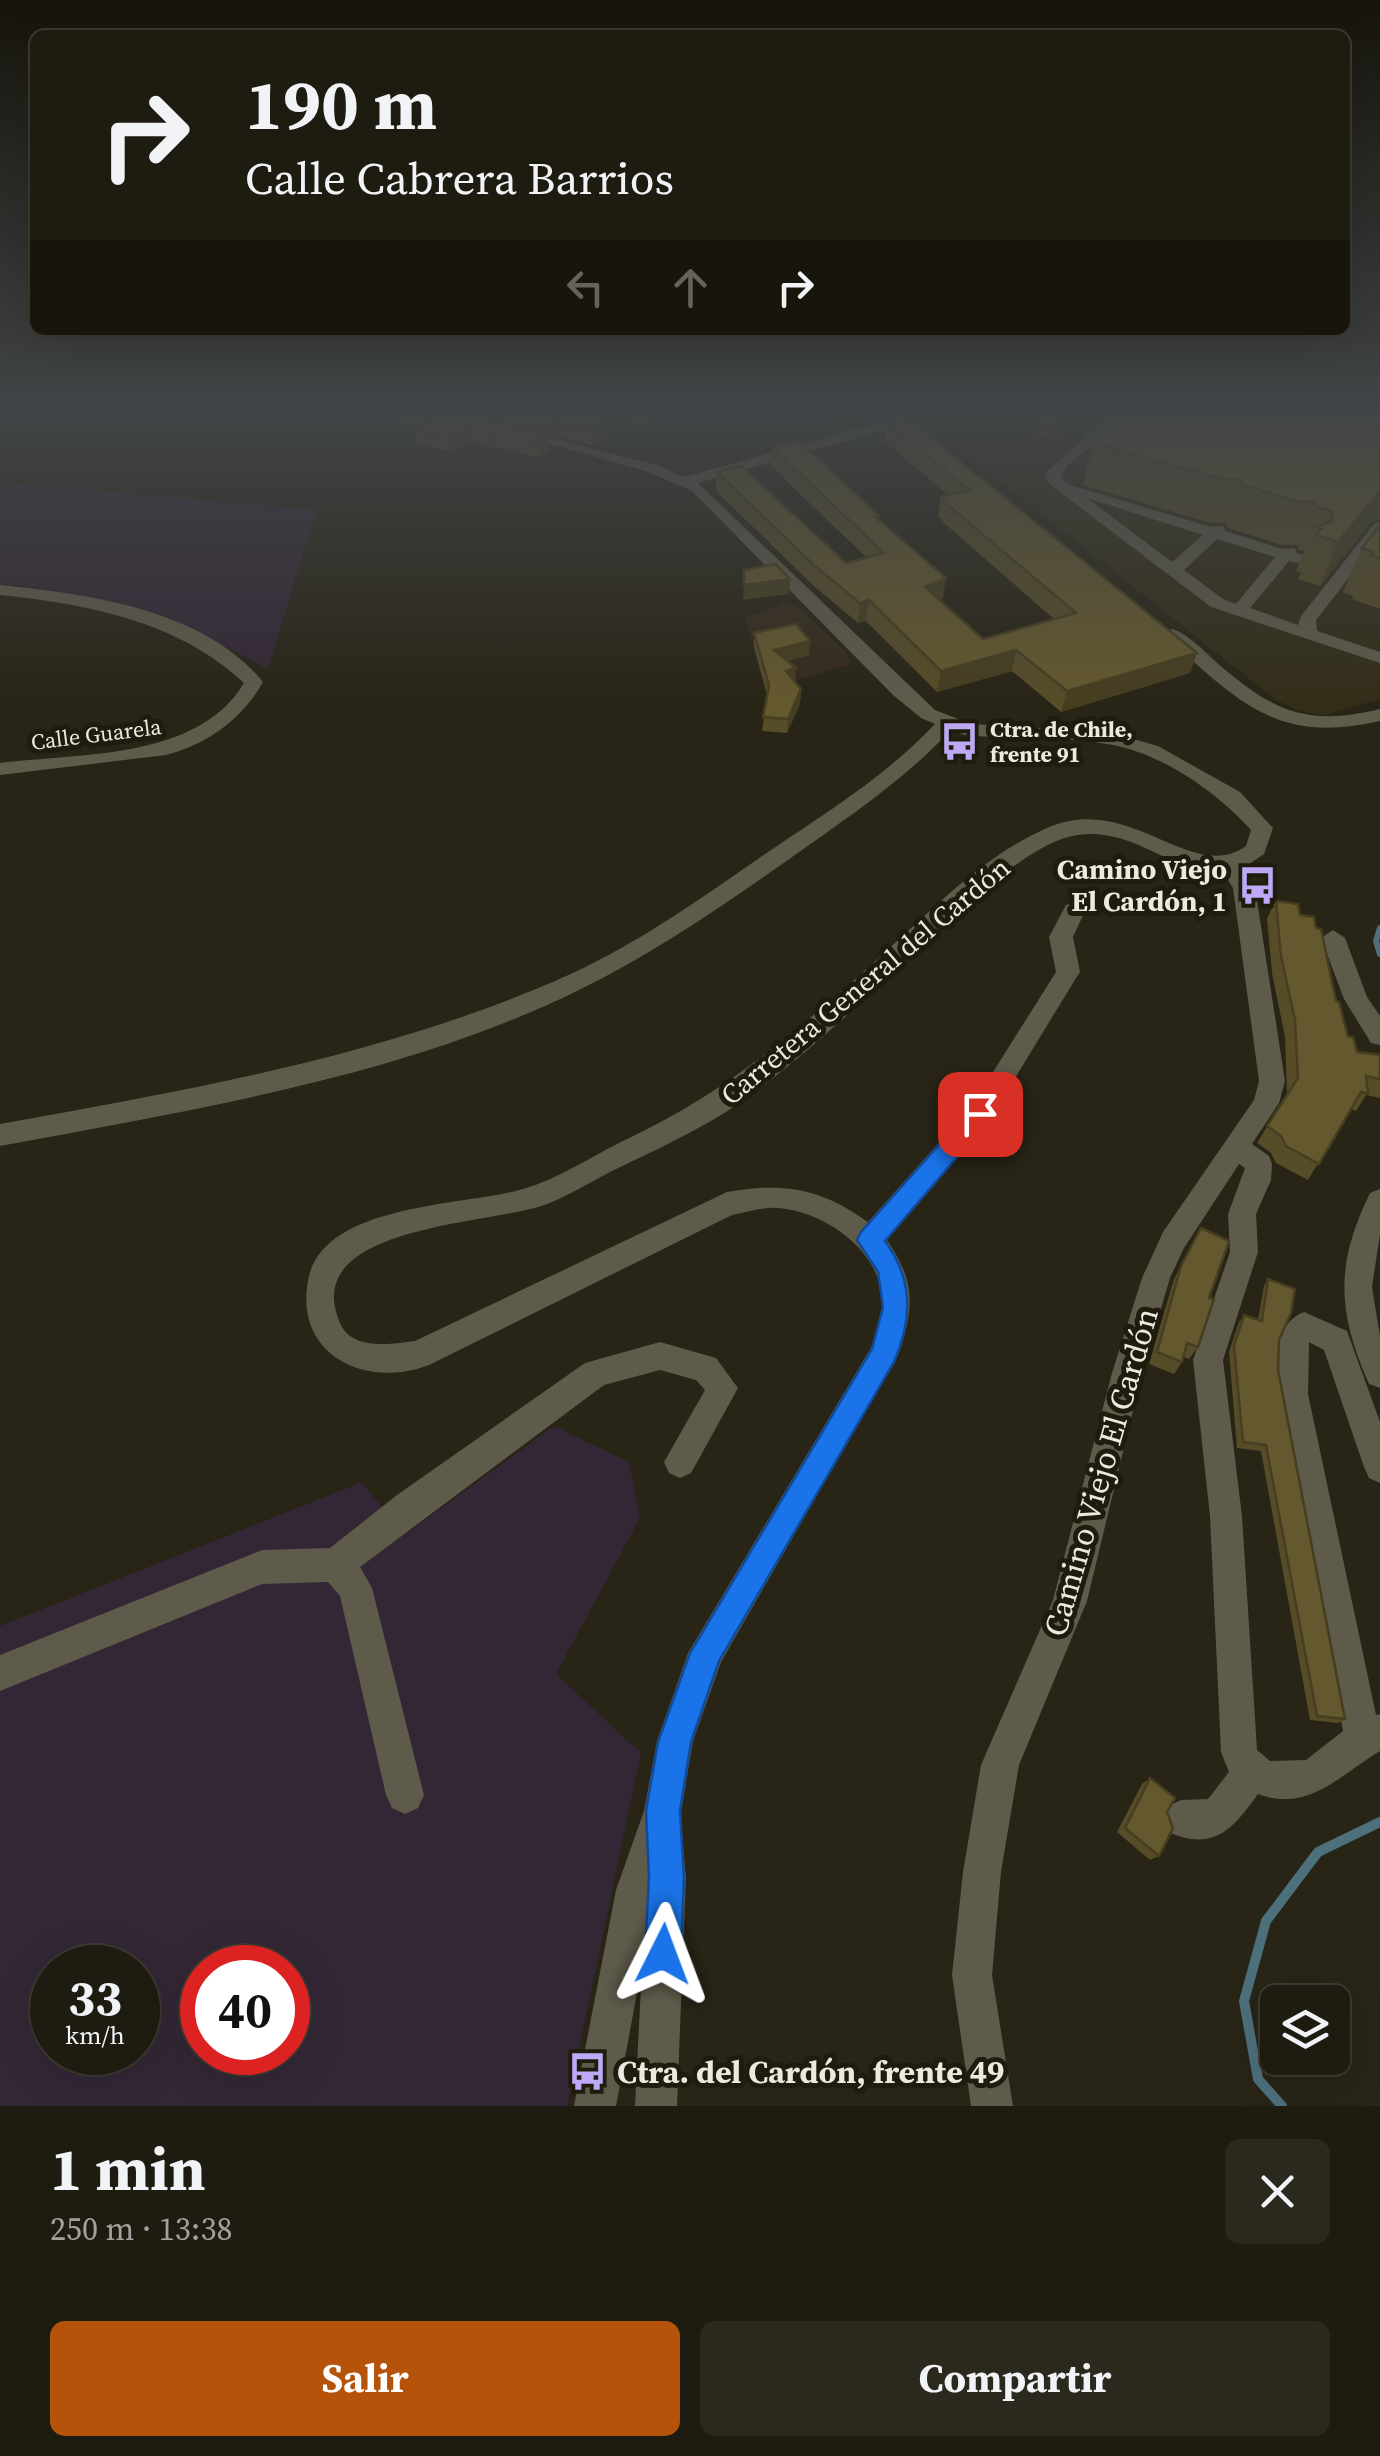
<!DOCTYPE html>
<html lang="es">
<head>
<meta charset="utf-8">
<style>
	body { margin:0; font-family:"Source Serif 4",serif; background:#2b281e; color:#f1f3f6; height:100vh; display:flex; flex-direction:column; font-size:38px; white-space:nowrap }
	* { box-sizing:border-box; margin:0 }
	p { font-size:32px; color:#a1a19f }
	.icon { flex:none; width:55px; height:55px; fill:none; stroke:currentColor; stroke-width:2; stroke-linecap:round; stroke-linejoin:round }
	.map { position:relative; height:2106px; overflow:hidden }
	.panel { display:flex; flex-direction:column; background:#1e1b10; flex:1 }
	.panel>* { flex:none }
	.banner { position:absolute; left:30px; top:30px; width:1320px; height:305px; border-radius:15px; box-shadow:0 10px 40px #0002,0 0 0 2px #3c3930; background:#1e1b10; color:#f1f3f6; overflow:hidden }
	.controls { position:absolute; left:1260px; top:1985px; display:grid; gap:20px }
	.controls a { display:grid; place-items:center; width:90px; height:90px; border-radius:15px; background:#1e1b10; box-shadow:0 10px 40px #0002,0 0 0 2px #3c3930; font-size:50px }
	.speed { position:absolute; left:30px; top:1945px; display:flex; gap:20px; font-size:50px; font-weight:700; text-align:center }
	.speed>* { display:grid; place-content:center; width:130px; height:130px; border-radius:50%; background:#1e1b10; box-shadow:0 10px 40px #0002,0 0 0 2px #3c3930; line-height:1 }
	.speed small { font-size:25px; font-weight:400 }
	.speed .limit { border:15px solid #d22; background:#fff; color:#111 }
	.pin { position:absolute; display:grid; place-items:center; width:85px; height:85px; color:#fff; margin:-42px; border-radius:20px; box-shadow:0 5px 15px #0006 }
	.me { position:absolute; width:110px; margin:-55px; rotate:3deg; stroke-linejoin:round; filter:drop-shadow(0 0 8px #0008) }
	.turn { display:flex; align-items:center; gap:35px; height:210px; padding:0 50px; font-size:45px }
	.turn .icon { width:130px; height:130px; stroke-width:2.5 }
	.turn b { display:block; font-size:70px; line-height:85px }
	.lanes { display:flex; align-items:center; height:95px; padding:0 50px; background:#0003; justify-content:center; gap:50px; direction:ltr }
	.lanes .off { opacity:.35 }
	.round { display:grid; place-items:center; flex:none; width:105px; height:105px; border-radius:15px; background:#2b281e }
	.head { display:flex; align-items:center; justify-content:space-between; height:170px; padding:0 50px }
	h1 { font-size:60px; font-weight:700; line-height:75px }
	.cta { display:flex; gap:20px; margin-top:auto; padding:20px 50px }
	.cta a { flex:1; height:115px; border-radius:15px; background:#b45309; color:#fff; font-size:40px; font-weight:700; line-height:115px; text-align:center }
	.cta a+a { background:#2b281e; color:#f1f3f6 }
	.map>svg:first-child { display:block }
</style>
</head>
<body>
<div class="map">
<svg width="1380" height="2106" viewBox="0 0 1380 2106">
	<rect width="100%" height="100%" fill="#282416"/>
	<polygon fill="#352a1b" points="782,601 797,606 845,651 852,664 793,681 754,648 745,616 770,610"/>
	<g fill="#332735" fill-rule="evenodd">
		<polygon points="0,482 316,510 268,669 165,615 23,585 0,585"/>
		<path d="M554 1426 629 1462 640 1518 556 1674 641 1753 567 2106H0V1626L362 1482 404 1535ZM52 1968H138V2052H52ZM202 1968H288V2052H202Z"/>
	</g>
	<polygon fill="#332d18" points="996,411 1380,411 1380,699 1324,715 1299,711 1276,700 940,434 974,431"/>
	<polygon fill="#3f4321" points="908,411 996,411 974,431 940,434"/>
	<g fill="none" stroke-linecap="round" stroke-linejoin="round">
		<polyline stroke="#4c707c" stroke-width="6" points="1380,928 1376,941 1380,954"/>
		<polyline stroke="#4c707c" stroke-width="10" points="1282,2106 1258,2079 1244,2001 1266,1921 1318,1852 1380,1822"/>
		<g fill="#5f5b4b" fill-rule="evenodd">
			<path d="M883 411H899L938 439 926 442 902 425 698 483 935 710 971 724 1109 732 1158 746 1240 792 1273 828 1264 854 1243 868 1255 888 1285 1081 1279 1103 1252 1144 1269 1156 1272 1164 1271 1180 1256 1214 1258 1252 1223 1360 1242 1516 1257 1750 1270 1761 1306 1760 1343 1731 1276 1376C1275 1352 1279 1321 1304 1312L1347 1331 1380 1422V1483L1369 1478 1364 1467 1324 1350 1309 1342 1308 1394 1376 1715 1380 1714V1751C1341 1774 1309 1813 1258 1794 1233 1829 1214 1852 1168 1832L1162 1819 1168 1806 1181 1800 1208 1799 1229 1772 1221 1752 1210 1516 1193 1360 1230 1252 1228 1214 1245 1168 1239 1164 1184 1248 1170 1278 1142 1373 1087 1601 1019 1765 1001 1872 992 1975 1013 2106H971L952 1975 963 1872 981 1765 1053 1600 1112 1373 1142 1278 1163 1232 1254 1100 1259 1081 1233 888 1223 872C1199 873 1177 863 1156 853 1087 818 1056 834 998 878 916 946 844 1025 759 1089 715 1123 664 1146 614 1170 592 1181 570 1195 547 1204 495 1225 297 1224 340 1323 352 1351 391 1344 415 1341L727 1192C784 1182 821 1188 868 1222L971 1107 1056 972 1049 937 1066 905 1074 903 1085 911 1073 937 1080 972 1076 978 989 1121 887 1240C916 1283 914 1306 899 1353L721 1662 693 1741 680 1818 686 1877 677 2106H635L642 1966 616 2106H574L616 1890 644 1811 657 1741 688 1653 871 1348C875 1335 881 1323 882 1310 887 1255 829 1213 779 1208 763 1207 747 1212 732 1215L429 1365C364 1390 291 1353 309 1276 327 1203 465 1206 523 1189 558 1179 592 1156 625 1140 727 1092 797 1031 881 956 932 910 983 856 1047 828 1130 791 1191 885 1246 846L1251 830C1216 791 1160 752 1107 744 1062 736 1014 738 968 736L951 730C901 783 844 820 785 862 718 909 652 954 579 990 403 1077 191 1110 0 1146V1124C188 1090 379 1057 555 981 632 948 699 900 768 852 827 812 886 776 935 724L921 718 893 695 692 491 646 471 510 433 522 430 656 465 684 477 892 419Z"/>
			<path d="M1117 411H1132L1067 466 1061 478 1070 485 1211 527 1224 526 1225 531 1282 549 1295 548 1296 553 1311 557V565L1289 561 1250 608 1298 625 1301 616 1374 524 1380 522V538L1316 620 1317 631 1380 652V663L1211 607 1048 483 1045 473ZM1087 498 1203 535 1172 562ZM1217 539 1275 557 1236 604 1223 599 1184 570Z"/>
			<path d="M0 585C88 594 204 609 263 682 242 719 208 744 166 755L0 775V763C80 753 198 760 244 683 178 621 87 604 0 595Z"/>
			<path d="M1172 629C1188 634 1203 650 1216 662 1273 711 1305 727 1380 709V721C1275 745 1240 701 1166 638L1163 634Z"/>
			<polygon points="1333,930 1345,938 1367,997 1380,1016 1380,1045 1371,1043 1344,999 1321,938"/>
			<path d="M1380 1189V1234L1372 1287 1380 1336V1388L1369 1384C1337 1311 1335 1265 1370 1193Z"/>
			<polygon points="660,1342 716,1358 738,1388 691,1473 680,1478 669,1473 664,1462 705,1390 696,1380 660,1370 604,1385 360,1567 372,1588 424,1795 418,1808 405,1814 392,1808 386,1795 340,1596 328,1582 262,1584 0,1691 0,1655 262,1550 330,1548 397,1495 585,1363"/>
		</g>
	</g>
	<g fill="#564c28">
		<polygon points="396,411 547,436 549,450 539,457 468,442 453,452 417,444 415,430 417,429 398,424"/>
		<polygon points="459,411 666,411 647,426 625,421 592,445"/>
		<polygon points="824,411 878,411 878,413 846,421"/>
		<polygon points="1045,411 1094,411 1093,413 1058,441 1037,435 1041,413"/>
		<polygon points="1380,411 1380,520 1371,522 1320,586 1298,579 1301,572 1296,571 1304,551 1299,550 1297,545 1282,545 1228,528 1226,523 1211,523 1083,485 1093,443"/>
		<polygon points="887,423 1197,653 1190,673 1061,712 1012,671 937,692 866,621 858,623 815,587 716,491 717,472 846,563 866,557 771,466 772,447 878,515 878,519 943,598 939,600 983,639 1054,619 945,524 938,516 941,497 948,495 885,442"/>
		<polygon points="1380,525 1380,609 1352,599 1353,596 1343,592 1362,548"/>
		<polygon points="754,633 809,655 787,661 795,683 801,689 800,704 787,733 762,731 767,695 754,647"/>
		<polygon points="1276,901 1300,915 1316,928 1336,1001 1348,1037 1357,1052 1380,1055 1380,1098 1366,1095 1356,1111 1351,1109 1308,1180 1276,1163 1271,1153 1257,1143 1287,1094 1285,1037 1272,973 1267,918"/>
		<polygon points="1201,1228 1209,1298 1198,1347 1189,1359 1184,1357 1182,1362 1174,1374 1149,1364 1174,1279"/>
		<polygon points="1268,1279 1279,1340 1278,1370 1345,1719 1338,1723 1310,1720 1261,1451 1237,1448 1229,1352 1239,1322 1244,1315 1258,1320 1264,1286"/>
		<polygon points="1150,1778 1167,1812 1159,1856 1150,1860 1117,1832 1142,1784"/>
	</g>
	<g fill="#463e20">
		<polygon points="614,411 625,411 625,421 592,445 591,427"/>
		<polygon points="647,411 666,411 647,426"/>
		<polygon points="847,411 878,411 878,413 846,421"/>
		<polygon points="1075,411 1094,411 1093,413 1058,441 1063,420"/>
		<polygon points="466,428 468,442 453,452 450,437"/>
		<polygon points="547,436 549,450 539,457 537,443"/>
		<polygon points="1380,491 1380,520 1371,522 1320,586 1338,542"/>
		<polygon points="946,578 943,598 922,607 925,587"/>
		<polygon points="790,579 789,594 743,600 744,585"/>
		<polygon points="869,600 866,621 858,623 860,603"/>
		<polygon points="810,641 809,655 773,665 774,650"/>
		<polygon points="1016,650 1012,671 937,692 941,671"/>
		<polygon points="1197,653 1190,673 1061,712 1067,691"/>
		<polygon points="796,668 795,683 786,671"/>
		<polygon points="801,689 800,704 787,733 788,719"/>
	</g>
	<g fill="#64582e" stroke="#463e20" stroke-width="2.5">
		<polygon points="399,411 456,411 547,436 537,443 466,428 450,437 415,430 431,419"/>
		<polygon points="525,411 614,411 591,427"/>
		<polygon points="1045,411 1075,411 1063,420 1041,413"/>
		<polygon points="1132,411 1380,411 1380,491 1338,542 1316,535 1321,529 1314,527 1333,521 1332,511 1316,507 1314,502 1299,502 1243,485 1241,480 1226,480 1093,443"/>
		<polygon points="908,419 1197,653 1067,691 1016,650 941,671 869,600 860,603 816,567 717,472 741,466 846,563 884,553 772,447 800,441 878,515 874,516 946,578 925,587 983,639 1076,613 948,505 941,497 969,490 887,423"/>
		<polygon points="1380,525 1380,558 1371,555 1374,552 1362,548"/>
		<polygon points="775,564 790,579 744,585 744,570"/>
		<polygon points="796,624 810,641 774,650 796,668 786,671 801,689 788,719 763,717 769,685 754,633"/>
		<polygon points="1276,901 1298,904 1300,915 1314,917 1316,928 1321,929 1336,1001 1339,1002 1348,1037 1353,1037 1357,1052 1380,1055 1380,1079 1366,1076 1368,1094 1361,1092 1319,1164 1286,1146 1281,1136 1267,1126 1298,1078 1295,1020 1281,956"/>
		<polygon points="1201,1228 1229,1241 1209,1298 1214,1299 1198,1347 1187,1343 1182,1362 1157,1352 1181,1266"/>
		<polygon points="1268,1279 1295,1289 1291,1313 1279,1340 1278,1370 1345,1719 1317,1716 1266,1445 1243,1442 1234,1346 1244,1315 1262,1321"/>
		<polygon points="1150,1778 1175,1798 1167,1812 1173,1828 1159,1856 1125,1828"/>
	</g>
	<linearGradient id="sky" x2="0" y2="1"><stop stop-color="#16140c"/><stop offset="0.58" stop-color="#424547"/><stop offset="1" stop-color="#424547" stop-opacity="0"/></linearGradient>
	<rect width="1380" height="706" fill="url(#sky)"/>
	<path fill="#1a73e8" stroke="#114b97" stroke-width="2.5" d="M980 1105 988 1108 992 1114 988 1121 885 1241C913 1279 913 1318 894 1362L719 1661 691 1742 680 1811 684 1878 681 1954 676 1966 663 1972 650 1966 645 1954 649 1878 646 1811 658 1742 690 1653 872 1349 883 1307 878 1272 857 1240 861 1232 972 1108Z"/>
	<defs>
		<symbol id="bus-bare" viewBox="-9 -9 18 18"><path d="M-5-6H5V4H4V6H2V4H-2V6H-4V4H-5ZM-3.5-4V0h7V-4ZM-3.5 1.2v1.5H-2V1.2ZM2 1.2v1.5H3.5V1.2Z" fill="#bda9f5" stroke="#1f1b0d" stroke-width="2.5" paint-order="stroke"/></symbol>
	</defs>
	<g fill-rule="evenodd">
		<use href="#bus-bare" x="932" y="714" width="55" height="55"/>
		<use href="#bus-bare" x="1230" y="858" width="55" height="55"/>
		<use href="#bus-bare" x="560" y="2044" width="55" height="55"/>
	</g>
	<g text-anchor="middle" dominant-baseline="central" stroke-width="10" stroke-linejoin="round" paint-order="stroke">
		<g font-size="22" font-weight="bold" fill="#ece9e0" stroke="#1f1b0d" text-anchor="start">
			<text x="990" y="729">Ctra. de Chile,<tspan x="990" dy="25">frente 91</tspan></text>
		</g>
		<g font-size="22" fill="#ece9e0" stroke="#1f1b0d">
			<text transform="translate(96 734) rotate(-7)">Calle Guarela</text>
		</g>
		<g font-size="28" font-weight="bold" fill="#ece9e0" stroke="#1f1b0d" text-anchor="end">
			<text x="1227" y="869">Camino Viejo<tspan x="1227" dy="32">El Cardón, 1</tspan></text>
		</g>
		<g font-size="28" fill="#ece9e0" stroke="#1f1b0d">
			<text transform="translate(865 981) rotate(-40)">Carretera General del Cardón</text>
		</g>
		<g font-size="32" fill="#ece9e0" stroke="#1f1b0d">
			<text transform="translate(1101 1472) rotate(-74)">Camino Viejo El Cardón</text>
		</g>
		<g font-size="32" font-weight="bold" fill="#ece9e0" stroke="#1f1b0d" text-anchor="start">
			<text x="617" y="2072">Ctra. del Cardón, frente 49</text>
		</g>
	</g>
</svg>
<div class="controls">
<a><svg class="icon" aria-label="layers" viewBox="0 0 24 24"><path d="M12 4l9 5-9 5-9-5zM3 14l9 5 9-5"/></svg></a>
</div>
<div class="speed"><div>33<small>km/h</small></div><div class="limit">40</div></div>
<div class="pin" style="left:980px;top:1114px;background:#d93025"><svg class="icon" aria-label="arrive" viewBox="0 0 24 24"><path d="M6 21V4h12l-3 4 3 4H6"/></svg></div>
<svg class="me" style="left:663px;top:1954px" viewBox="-20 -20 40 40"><path d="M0-17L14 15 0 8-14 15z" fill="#1a73e8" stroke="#fff" stroke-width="4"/></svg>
<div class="banner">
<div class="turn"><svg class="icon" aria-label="right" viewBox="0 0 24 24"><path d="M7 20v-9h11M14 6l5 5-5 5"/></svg><div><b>190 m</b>Calle Cabrera Barrios</div></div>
<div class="lanes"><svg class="icon off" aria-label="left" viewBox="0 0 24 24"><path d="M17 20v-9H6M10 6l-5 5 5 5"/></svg><svg class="icon off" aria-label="ahead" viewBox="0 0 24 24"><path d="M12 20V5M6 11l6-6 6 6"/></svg><svg class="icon" aria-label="right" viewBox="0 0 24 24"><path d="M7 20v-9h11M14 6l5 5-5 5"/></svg></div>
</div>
</div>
<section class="panel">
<div class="head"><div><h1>1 min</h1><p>250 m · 13:38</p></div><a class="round"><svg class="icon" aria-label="close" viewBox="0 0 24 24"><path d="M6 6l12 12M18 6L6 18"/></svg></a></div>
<div class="cta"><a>Salir</a><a>Compartir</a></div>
</section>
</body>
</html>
